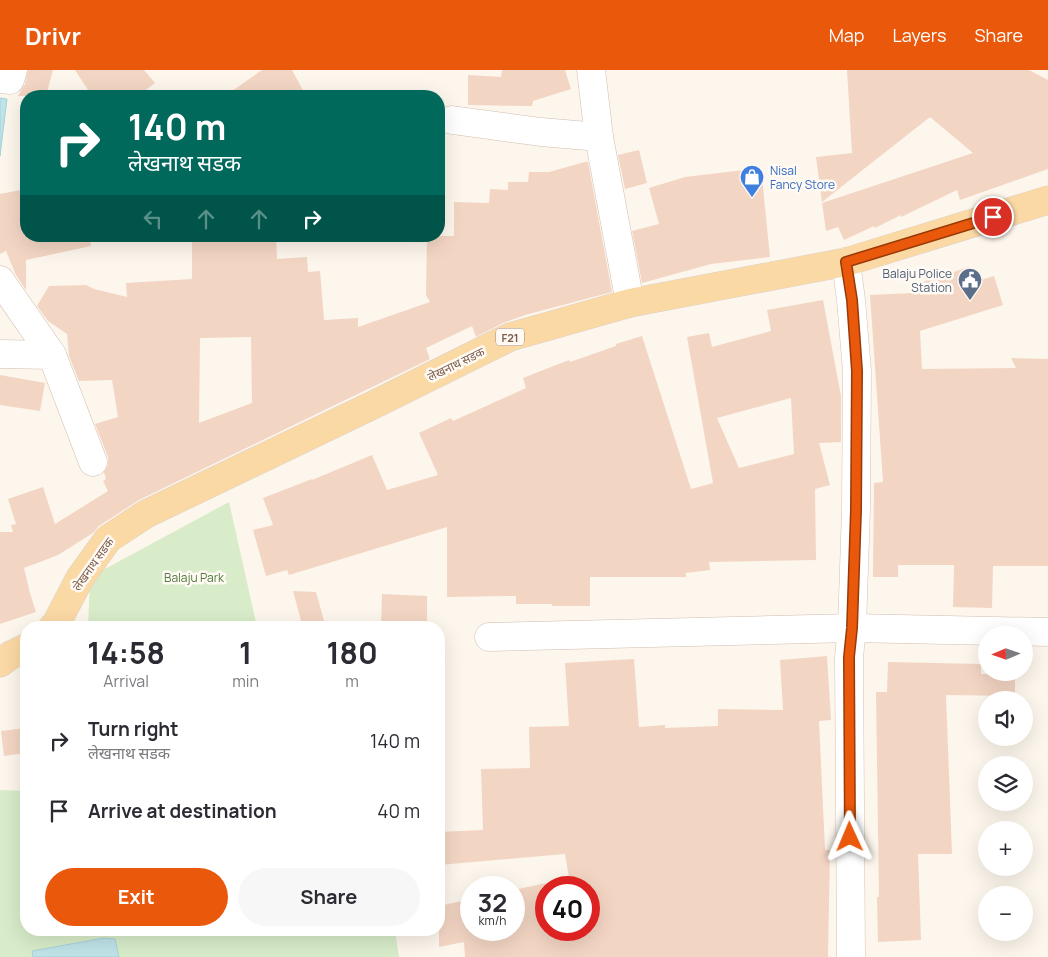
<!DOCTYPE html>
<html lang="en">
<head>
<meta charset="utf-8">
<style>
	body { margin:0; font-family:Manrope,"Noto Sans Devanagari",sans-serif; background:#f7f7f7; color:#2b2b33; height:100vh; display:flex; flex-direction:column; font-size:19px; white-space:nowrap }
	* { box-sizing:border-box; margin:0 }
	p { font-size:16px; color:#7c7c81 }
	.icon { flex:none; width:28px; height:28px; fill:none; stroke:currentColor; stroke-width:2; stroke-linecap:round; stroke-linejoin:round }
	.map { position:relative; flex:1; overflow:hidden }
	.sheet { position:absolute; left:20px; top:551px; width:425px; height:315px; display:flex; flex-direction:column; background:#fff; border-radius:20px; box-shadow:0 5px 20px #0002 }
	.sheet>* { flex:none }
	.top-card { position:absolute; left:20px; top:20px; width:425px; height:152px; border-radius:20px; box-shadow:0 5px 20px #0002; background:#00695c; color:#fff; overflow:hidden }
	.needle { width:32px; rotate:268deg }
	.buttons { position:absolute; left:978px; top:556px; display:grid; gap:10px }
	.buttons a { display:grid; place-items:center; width:55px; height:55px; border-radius:50%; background:#fff; box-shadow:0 5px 20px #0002; font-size:25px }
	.speed { position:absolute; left:460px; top:806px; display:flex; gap:10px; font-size:25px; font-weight:700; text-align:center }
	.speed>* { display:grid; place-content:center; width:65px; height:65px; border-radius:50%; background:#fff; box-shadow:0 5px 20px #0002; line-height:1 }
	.speed small { font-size:12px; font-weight:400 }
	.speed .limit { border:8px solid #d22; background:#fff; color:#111 }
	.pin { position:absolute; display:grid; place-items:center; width:42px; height:42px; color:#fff; margin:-21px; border:2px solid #fff; border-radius:50%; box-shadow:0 1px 5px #0007 }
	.me { position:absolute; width:55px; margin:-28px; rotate:359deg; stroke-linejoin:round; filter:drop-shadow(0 0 4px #0008) }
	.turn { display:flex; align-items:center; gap:18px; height:105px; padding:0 25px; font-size:22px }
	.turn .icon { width:65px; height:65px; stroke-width:2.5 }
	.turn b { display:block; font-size:35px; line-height:42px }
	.lanes { display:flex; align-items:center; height:48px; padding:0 25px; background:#0003; justify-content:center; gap:25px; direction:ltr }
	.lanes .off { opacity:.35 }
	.eta { display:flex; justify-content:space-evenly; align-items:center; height:85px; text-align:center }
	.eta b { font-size:30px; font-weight:700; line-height:35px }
	.button { display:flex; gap:10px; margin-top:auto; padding:10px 25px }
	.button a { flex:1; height:58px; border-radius:30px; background:#ea580c; color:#fff; font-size:20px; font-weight:700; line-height:58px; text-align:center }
	.button a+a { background:#f7f7f7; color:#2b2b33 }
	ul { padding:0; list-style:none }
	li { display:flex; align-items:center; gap:15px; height:70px; padding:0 25px }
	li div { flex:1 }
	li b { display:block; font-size:19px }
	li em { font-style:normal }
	header { display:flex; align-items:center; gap:30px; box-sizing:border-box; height:70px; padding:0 25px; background:#ea580c; color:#fff }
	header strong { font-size:24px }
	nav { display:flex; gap:28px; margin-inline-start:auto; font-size:18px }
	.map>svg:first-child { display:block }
</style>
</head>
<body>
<header>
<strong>Drivr</strong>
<nav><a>Map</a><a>Layers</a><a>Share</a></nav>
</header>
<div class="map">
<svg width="1048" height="887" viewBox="0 0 1048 887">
	<rect width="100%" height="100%" fill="#fdf6ec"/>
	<g fill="#d8ecc9">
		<polygon points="229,432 257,557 88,558 90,507"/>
		<polygon points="0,720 26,721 26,860 395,860 399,887 0,887"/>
	</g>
	<g fill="#bfe3e8" stroke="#a5d3da">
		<polygon points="0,28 7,29 0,86"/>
		<polygon points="104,868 115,869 119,887 33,887 32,881"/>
	</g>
	<g fill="#f3d5c3" fill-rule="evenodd">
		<polygon points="28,0 53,0 46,26 18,26 25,14"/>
		<polygon points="75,0 144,0 155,13 138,26 92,26"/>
		<polygon points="262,0 292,0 306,26 225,26"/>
		<polygon points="502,0 565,0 571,19 533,31 532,36 468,35 468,5 501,7"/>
		<polygon points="847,0 1029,0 1048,10 1048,99 960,130 957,120 901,147 901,145 875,158 874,156 844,170 838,157 826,161 822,133 973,83 930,47 822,132 816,87 852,83"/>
		<polygon points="639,80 647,113 625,119 618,85"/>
		<path d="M585 92H588L612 222 525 245 503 253 476 267 472 256 426 278 430 289 139 430 99 456 93 463 58 485 24 498 30 523 36 542 0 554V462H13L11 455 16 454 8 429 43 417 55 454 108 421 103 411 106 409 104 402 108 395V387L95 354 118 347 112 310 79 311 69 286 67 264 48 251 37 236 49 216 86 215 94 219 127 227 126 213 192 209V166H225V170L276 168 277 189 307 187 308 202 320 201 324 250 358 248V257L430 232 426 225 427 166H454V132L489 133 490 119 508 120V112H528L529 102H549ZM251 267 252 333 199 353 200 268Z"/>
		<polygon points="761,98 770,187 711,194 642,213 632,161 659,154 649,118 685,107"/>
		<polygon points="26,119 26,166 90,166 91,176 26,190 26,220 16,205 6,181 0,184 0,124"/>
		<polygon points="969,197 974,212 994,206 1003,235 920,261 922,299 1016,298 1011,288 1048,289 1048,496 993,496 992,538 953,537 954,495 898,495 898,507 873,507 874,413 883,412 870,225 912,223 910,216"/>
		<path d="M823 230 841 326V372L819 373 830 415 815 419 816 490 709 492 710 500 686 503V507H590V536H552V534H516V526L447 527V457L289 505 287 500 266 506 253 460 273 455 263 428 312 409V410L372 385 387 420 438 405 419 363 451 348 453 351 526 318 523 308 569 290 570 292 616 276V274L642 266 691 419 713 413 687 267 709 263 712 277 771 261 767 240ZM791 328 794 384 739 398 717 348Z"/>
		<polygon points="0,305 45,313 40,341 0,335"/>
		<polygon points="293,521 316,522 326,558 303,558"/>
		<polygon points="382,524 427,526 427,558 381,558"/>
		<path d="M827 586 831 650 819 651 825 780H830L828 887H465L464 872 439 877V836L471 829V860H514V820L569 808 565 784 439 795V762L483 760 481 699 530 698 529 657 569 656 565 593 634 589 639 657 665 655V658L718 656V639L783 640 780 590ZM546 818H589V860H546Z"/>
		<polygon points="888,592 981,594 981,604 1015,604 1015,626 946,625 952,784 918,784 921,870 878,872 877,827 879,827 876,622 887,622"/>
		<polygon points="26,658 26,683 4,686 1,661"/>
	</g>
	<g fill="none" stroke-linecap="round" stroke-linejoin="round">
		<defs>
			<g id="street">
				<polyline points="591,0 599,67"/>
				<polyline points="0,9 10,10 13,0"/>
				<polyline points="452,50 541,62 599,67 630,233"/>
				<polyline points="0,210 52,285"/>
				<polyline points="0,284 52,285 93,392"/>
				<polyline points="489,567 852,558 1048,562"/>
			</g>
			<polyline id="secondary" points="846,192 851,230 857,301 856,439 852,558 849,587 851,887"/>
			<g id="primary">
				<polyline points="52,558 56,554 80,508 108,469 146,444 373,335 510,267 630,233 846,192 1048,130"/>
				<polyline points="0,593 11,585 26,578"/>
			</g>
		</defs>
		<use href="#street" stroke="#d1beb0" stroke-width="29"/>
		<use href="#secondary" stroke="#d6c0b0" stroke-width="29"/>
		<use href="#primary" stroke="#dad1cd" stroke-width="29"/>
		<use href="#street" stroke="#fff" stroke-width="28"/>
		<use href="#secondary" stroke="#fff" stroke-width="28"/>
		<use href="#primary" stroke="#fbd9a5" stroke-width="28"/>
	</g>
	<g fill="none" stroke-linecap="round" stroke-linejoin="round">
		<defs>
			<polyline id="route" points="850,767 849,587 852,558 856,440 857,301 852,230 846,192 993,147"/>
		</defs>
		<use href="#route" stroke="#983908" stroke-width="12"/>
		<use href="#route" stroke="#ea580c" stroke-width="9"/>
	</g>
	<defs>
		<symbol id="shop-pin" viewBox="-11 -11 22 30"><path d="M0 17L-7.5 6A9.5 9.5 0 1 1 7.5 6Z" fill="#3f7fe0" stroke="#fffaf3"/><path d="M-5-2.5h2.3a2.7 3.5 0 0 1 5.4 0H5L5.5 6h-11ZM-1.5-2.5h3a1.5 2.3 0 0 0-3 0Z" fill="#fff"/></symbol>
		<symbol id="civic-pin" viewBox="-11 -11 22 30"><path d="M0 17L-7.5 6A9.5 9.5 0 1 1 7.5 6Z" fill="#5c6f8a" stroke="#fffaf3"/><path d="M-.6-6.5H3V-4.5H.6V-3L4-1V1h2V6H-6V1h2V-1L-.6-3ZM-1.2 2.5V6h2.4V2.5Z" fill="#fff"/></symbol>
	</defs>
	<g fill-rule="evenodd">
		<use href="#shop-pin" x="738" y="93" width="28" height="38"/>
		<use href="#civic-pin" x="956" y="196" width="28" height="38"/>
	</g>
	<g text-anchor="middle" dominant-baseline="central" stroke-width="5" stroke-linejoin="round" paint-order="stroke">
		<rect fill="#fffaf3" stroke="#a28b7f" stroke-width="1" x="496" y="258.5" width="28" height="17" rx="4"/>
		<g font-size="11" font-weight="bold" fill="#7a5c4d">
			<text x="510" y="267">F21</text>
		</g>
		<g font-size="12" fill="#366cbe" stroke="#fffaf3" text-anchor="start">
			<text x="770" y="100">Nisal<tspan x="770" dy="14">Fancy Store</tspan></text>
		</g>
		<g font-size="12" fill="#4e5e75" stroke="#fffaf3" text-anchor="end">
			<text x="952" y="203">Balaju Police<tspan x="952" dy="14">Station</tspan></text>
		</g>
		<g font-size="12" fill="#7a5c4d" stroke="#fffaf3">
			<text transform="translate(456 294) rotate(-26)">लेखनाथ सडक</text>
			<text transform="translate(93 494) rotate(-55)">लेखनाथ सडक</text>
		</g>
		<g font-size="12" fill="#537a41" stroke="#fffaf3">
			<text x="194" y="507">Balaju Park</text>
		</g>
	</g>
</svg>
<div class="buttons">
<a><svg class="needle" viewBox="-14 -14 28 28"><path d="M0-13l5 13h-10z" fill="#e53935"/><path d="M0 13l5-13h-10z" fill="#7c7c81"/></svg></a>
<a><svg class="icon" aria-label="sound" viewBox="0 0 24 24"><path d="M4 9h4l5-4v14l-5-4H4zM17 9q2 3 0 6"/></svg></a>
<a><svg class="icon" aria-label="layers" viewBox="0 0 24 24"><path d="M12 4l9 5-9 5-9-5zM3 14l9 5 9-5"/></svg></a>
<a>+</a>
<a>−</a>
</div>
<div class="speed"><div>32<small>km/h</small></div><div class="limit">40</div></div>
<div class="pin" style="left:993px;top:147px;background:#d93025"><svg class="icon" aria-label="arrive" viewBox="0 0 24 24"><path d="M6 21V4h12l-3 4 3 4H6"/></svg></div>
<svg class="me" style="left:850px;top:767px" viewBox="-20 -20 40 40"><path d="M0-17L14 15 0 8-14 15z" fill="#ea580c" stroke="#fff" stroke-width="4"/></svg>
<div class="top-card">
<div class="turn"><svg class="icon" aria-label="right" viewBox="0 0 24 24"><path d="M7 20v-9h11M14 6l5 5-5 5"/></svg><div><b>140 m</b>लेखनाथ सडक</div></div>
<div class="lanes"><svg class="icon off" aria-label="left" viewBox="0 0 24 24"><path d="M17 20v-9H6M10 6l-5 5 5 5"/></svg><svg class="icon off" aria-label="ahead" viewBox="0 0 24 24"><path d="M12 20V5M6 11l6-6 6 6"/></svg><svg class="icon off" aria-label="ahead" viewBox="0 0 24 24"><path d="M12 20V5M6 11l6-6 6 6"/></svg><svg class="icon" aria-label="right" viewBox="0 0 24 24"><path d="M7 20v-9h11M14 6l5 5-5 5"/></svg></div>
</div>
<section class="sheet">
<div class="eta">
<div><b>14:58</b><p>Arrival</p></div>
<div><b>1</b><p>min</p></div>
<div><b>180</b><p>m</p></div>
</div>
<ul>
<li><svg class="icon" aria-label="right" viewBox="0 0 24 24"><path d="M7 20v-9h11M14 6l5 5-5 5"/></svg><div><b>Turn right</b><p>लेखनाथ सडक</p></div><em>140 m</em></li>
<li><svg class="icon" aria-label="arrive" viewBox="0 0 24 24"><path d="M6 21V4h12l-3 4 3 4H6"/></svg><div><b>Arrive at destination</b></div><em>40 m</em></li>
</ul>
<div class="button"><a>Exit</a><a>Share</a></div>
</section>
</div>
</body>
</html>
